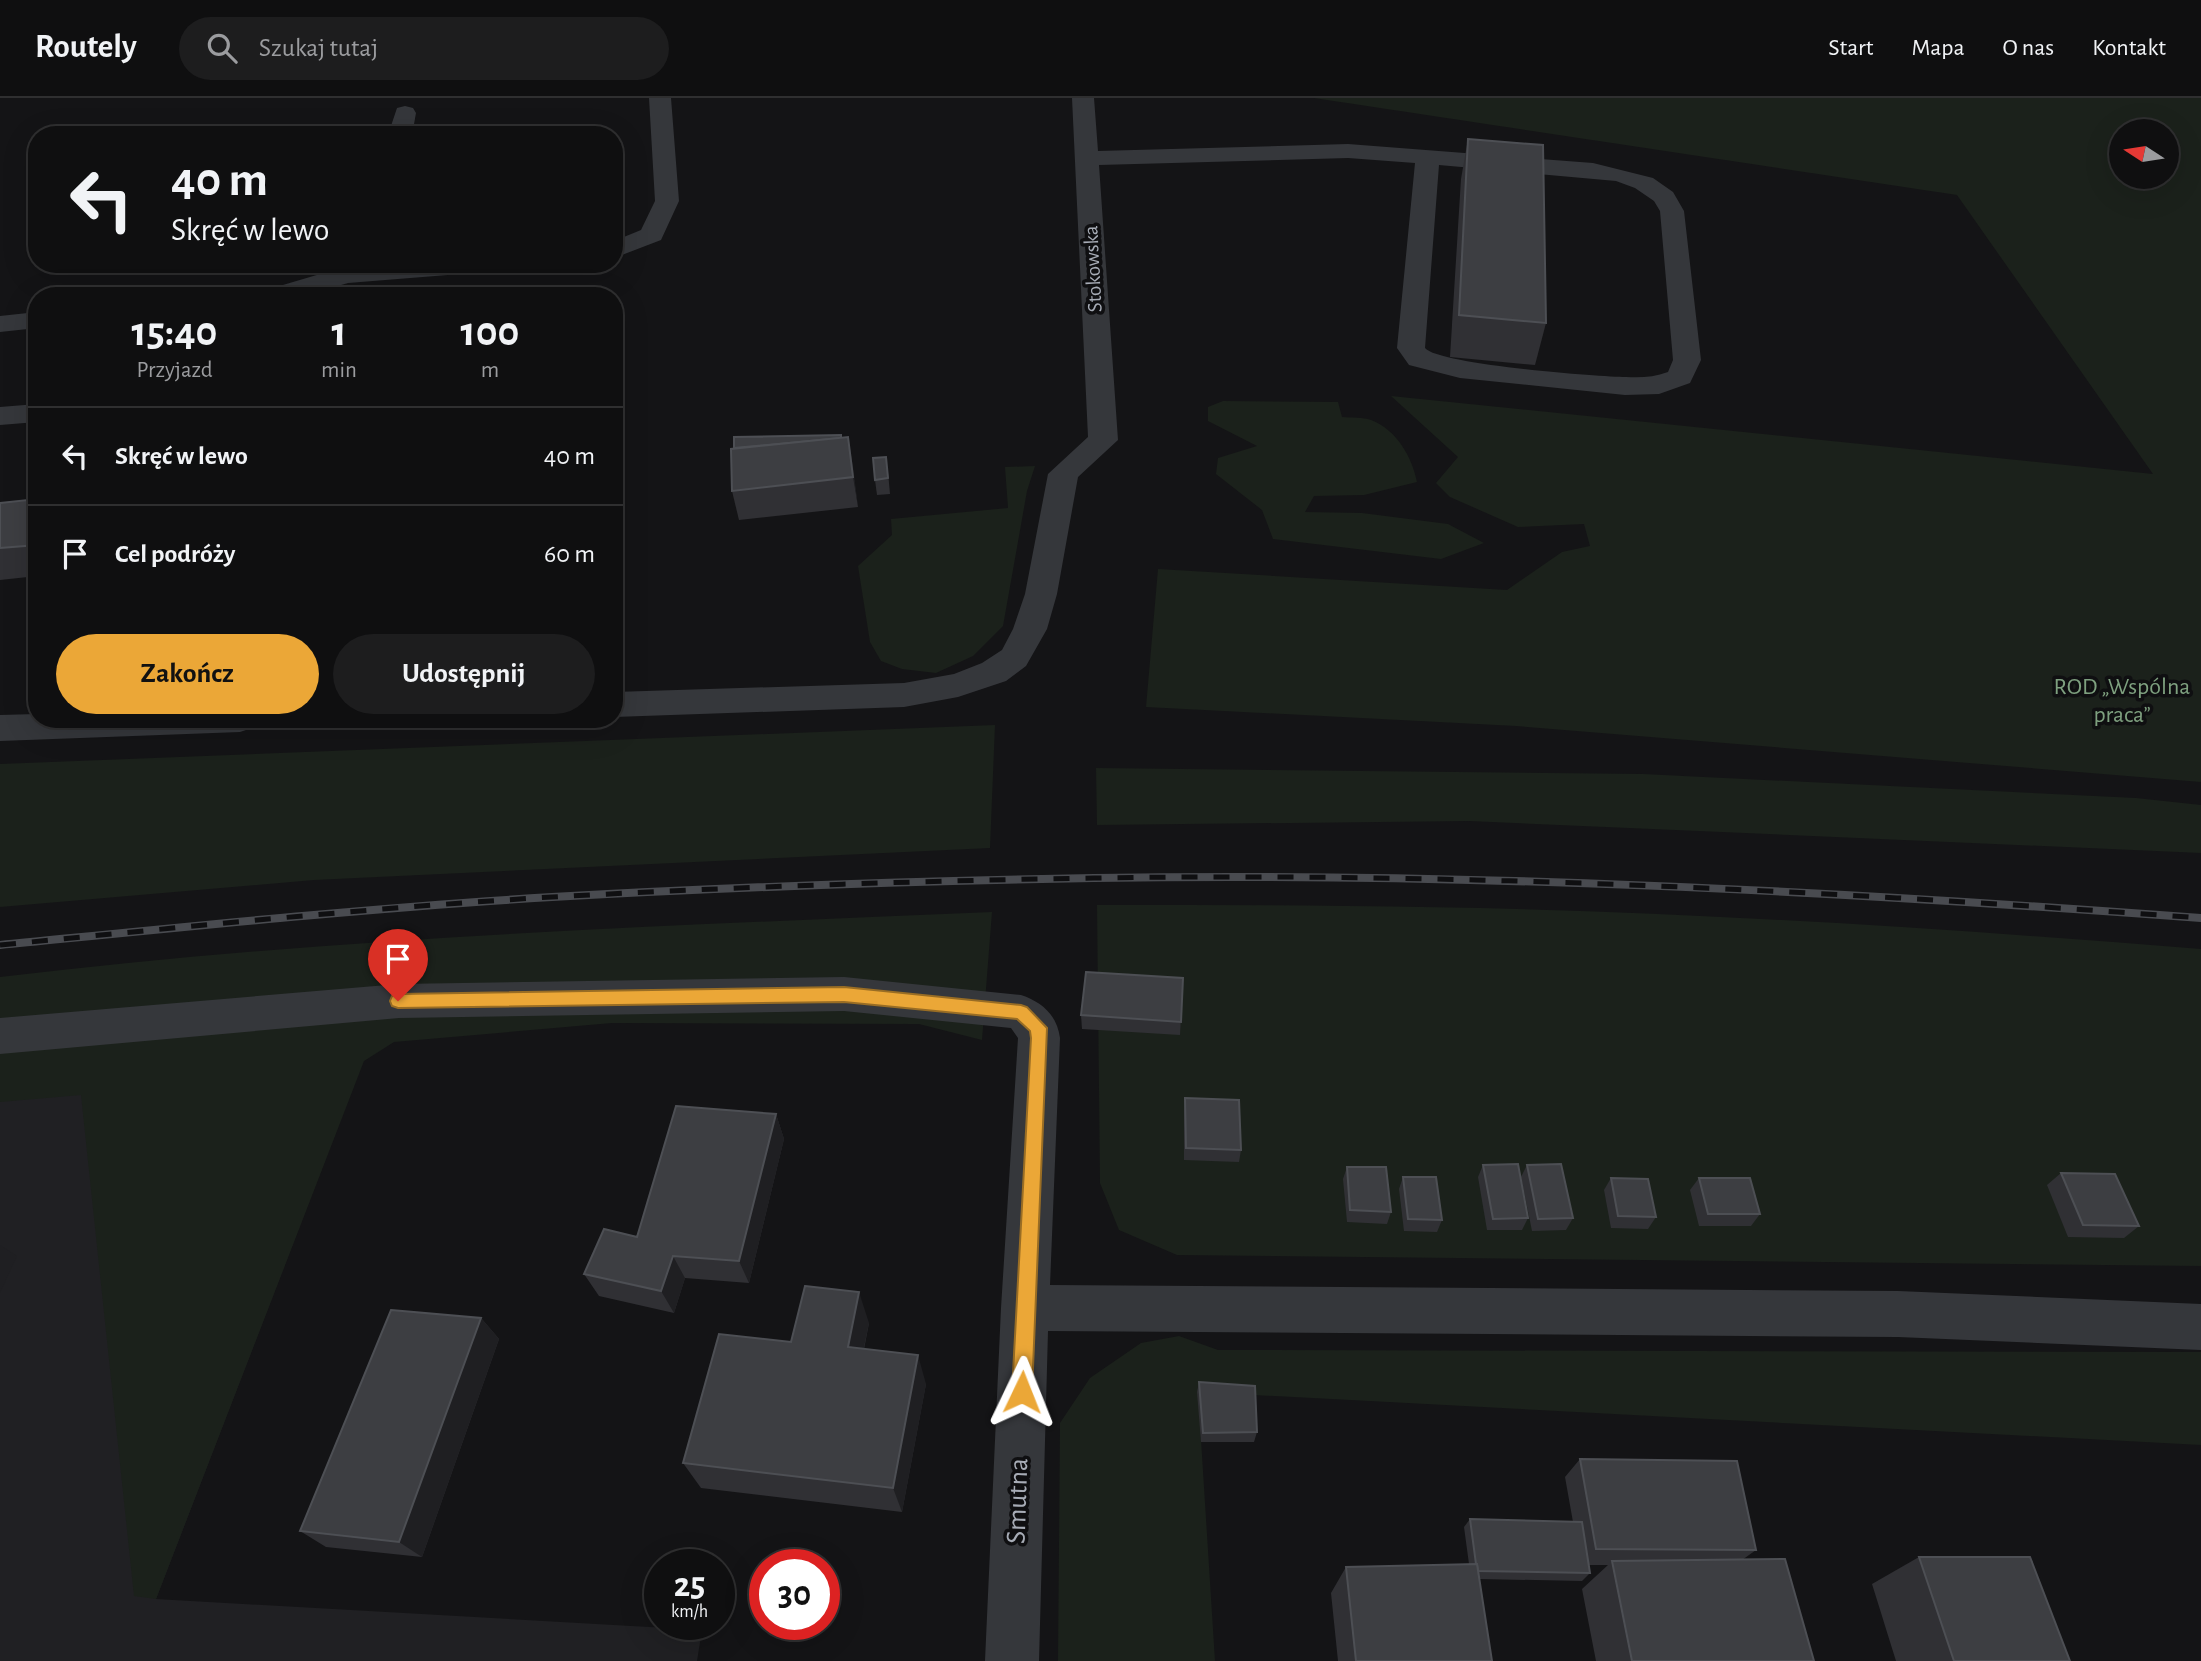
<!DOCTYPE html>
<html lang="pl">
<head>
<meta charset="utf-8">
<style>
	body { margin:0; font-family:"Alegreya Sans",sans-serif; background:#1d1d1e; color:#f1f3f6; height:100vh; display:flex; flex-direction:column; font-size:26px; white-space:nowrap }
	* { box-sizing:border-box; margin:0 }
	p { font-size:23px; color:#9b9c9f }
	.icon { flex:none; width:38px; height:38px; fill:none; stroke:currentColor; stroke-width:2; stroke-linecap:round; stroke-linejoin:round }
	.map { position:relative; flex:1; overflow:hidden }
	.sheet { position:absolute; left:28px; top:189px; width:595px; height:441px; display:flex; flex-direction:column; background:#0f0f10; border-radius:28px; box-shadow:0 7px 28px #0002,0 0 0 2px #2f2f30 }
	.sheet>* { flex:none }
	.guide { position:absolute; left:28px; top:28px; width:595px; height:147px; border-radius:28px; box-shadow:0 7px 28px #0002,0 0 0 2px #2f2f30; background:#0f0f10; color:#f1f3f6; overflow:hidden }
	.needle { width:46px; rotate:282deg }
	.controls { position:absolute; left:2109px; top:21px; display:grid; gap:14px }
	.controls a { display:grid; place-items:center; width:70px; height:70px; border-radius:50%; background:#0f0f10; box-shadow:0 7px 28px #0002,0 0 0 2px #2f2f30; font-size:35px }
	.speed { position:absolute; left:644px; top:1451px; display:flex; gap:14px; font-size:35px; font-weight:700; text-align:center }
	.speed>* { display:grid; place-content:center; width:91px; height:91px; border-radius:50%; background:#0f0f10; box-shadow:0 7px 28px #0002,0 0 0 2px #2f2f30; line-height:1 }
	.speed small { font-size:18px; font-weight:400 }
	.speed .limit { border:10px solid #d22; background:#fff; color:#111 }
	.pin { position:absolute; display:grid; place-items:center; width:60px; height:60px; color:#fff; margin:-72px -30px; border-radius:50% 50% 50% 0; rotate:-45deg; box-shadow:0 0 7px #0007 }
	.pin .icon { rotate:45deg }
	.me { position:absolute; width:77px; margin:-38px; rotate:2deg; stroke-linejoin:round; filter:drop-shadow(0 0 5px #0008) }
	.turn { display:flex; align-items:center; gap:24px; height:147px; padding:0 28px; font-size:32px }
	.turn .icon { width:91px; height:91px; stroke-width:2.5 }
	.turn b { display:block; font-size:49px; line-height:60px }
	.eta { display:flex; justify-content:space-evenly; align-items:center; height:119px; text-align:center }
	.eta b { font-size:42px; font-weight:600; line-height:49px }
	.button { display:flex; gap:14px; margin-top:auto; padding:14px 28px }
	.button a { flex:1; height:80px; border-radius:42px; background:#eba737; color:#111; font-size:28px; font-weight:600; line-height:80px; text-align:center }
	.button a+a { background:#1d1d1e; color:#f1f3f6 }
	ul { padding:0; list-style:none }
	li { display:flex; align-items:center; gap:21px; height:98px; padding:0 28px; border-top:2px solid #2f2f30 }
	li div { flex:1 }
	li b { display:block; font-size:26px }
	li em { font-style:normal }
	header { display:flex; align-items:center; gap:42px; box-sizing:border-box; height:98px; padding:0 35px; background:#0f0f10; border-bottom:2px solid #2f2f30 }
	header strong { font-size:33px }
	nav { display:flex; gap:38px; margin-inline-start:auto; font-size:24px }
	.search { width:490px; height:63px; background:#1d1d1e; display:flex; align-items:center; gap:18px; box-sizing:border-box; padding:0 24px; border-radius:38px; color:#9b9c9f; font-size:26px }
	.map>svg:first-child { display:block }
</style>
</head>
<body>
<header>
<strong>Routely</strong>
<div class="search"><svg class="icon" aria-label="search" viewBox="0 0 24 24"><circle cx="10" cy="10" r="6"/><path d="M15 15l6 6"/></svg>Szukaj tutaj</div>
<nav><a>Start</a><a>Mapa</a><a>O nas</a><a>Kontakt</a></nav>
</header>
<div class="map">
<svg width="2201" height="1563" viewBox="0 0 2201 1563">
	<rect width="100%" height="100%" fill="#141416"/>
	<polygon fill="#202023" points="363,964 156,1501 702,1532 697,1563 0,1563 0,993"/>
	<g fill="#1b211b" fill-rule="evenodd">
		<path d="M1314 0H2201V684L1516 628 1146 609 1158 471 1507 492 1562 454 1590 448 1584 426 1518 429 1450 399 1436 385 1458 359 1391 298 2153 376 1957 97ZM2166 33V79H2121V33Z"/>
		<path d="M1223 303 1338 304 1342 319C1351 320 1363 319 1371 322 1397 332 1412 359 1417 384L1364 397 1314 398 1305 414 1362 415 1448 426 1484 445 1441 461 1273 441 1262 412 1216 376 1218 360 1257 348 1208 323V309Z"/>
		<polygon points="1035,368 1027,393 1003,528 973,558 936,575 902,571 881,563 870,544 858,468 892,437 891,421 1008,410 1005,369"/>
		<polygon points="995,627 990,750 314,782 0,809 0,666"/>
		<polygon points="1096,670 1643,676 2136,700 2201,707 2201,755 1469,723 1097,727"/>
		<path d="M1097 807C1180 807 1263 807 1347 808 1632 810 1917 828 2201 851V1168L1177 1157 1119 1132 1100 1085Z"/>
		<path d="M992 814 982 942 919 926 612 925 394 944 364 963 156 1501 134 1498 81 997 0 1004V879C329 839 661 828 992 814Z"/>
		<polygon points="1179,1238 1218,1252 2201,1254 2201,1347 1198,1294 1215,1563 1058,1563 1060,1325 1090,1280 1141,1245"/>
	</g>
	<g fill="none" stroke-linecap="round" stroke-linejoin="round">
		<g fill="#35373b" fill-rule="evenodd">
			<polygon points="649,0 671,0 679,103 661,142 614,160 614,143 641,132 655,103"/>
			<path d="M1072 0H1094L1098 53 1348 46 1593 65 1653 80 1673 94 1684 113 1701 262 1690 285 1659 296 1625 297 1460 280 1409 267 1397 250 1415 65 1348 60 1099 67 1118 342 1078 379 1057 496 1047 531 1026 568 1006 583 958 599 904 609 614 619V594L904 585 954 576 982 565 1002 552 1013 531 1025 496 1048 376 1088 339ZM1439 67 1616 83 1635 90 1654 103 1660 113 1673 262 1668 274C1654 279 1641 280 1626 279 1597 279 1437 266 1425 250Z"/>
			<polygon points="405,8 413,10 416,15 412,37 388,37 397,10"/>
			<polygon points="342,166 498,166 494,172 485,174 348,185 304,198 262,198 266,192 337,171"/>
			<polygon points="37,214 37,230 0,234 0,218"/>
			<polygon points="37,306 37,324 0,327 0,309"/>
			<polygon points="37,616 37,621 257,621 252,630 240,634 0,643 0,617"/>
			<path d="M844 879 1021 897C1042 904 1057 917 1060 940L1050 1187 1898 1193 2201 1206V1252L1898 1239 1048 1233 1039 1563H985L1001 1210 1018 940 1011 930 844 913 399 920 0 956V920L399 886Z"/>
		</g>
		<defs>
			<path id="rail" d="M0 847C184 829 367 810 552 799 733 789 913 783 1094 780 1464 774 1833 793 2201 820"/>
		</defs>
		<use href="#rail" stroke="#494b50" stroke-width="8"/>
		<use href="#rail" stroke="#0f0f11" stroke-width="5" stroke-dasharray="16" stroke-linecap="butt"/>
	</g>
	<g fill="#303034">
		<polygon points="1468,41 1546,225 1535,267 1450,259 1461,81"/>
		<polygon points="848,339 858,409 739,422 732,393 841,340"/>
		<polygon points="888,374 890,396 877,397 875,382"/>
		<polygon points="37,401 37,478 0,482 0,405"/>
		<polygon points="1183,880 1180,937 1082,931 1081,917"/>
		<polygon points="1185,1000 1241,1052 1239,1064 1184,1062 1184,1013"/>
		<polygon points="776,1016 784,1041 749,1185 685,1180 674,1215 599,1198 584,1176 637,1139"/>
		<polygon points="1483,1067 1528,1120 1522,1132 1487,1132 1478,1079"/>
		<polygon points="1527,1067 1573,1120 1566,1132 1532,1133 1521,1079"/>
		<polygon points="1347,1069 1391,1114 1387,1126 1347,1124 1343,1081"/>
		<polygon points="2061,1075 2139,1128 2124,1140 2068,1139 2047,1087"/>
		<polygon points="1403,1079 1442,1122 1437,1134 1404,1133 1399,1091"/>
		<polygon points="1611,1080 1656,1119 1648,1131 1611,1130 1604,1092"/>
		<polygon points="1699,1080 1760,1116 1751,1128 1699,1128 1690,1092"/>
		<polygon points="481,1220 499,1241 422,1459 326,1449 300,1433"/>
		<polygon points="869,1225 864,1251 926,1286 902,1414 701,1390 683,1365 791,1244"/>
		<polygon points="1199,1284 1257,1334 1254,1344 1201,1344 1197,1294"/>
		<polygon points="1580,1361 1756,1452 1742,1462 1814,1563 1596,1563 1582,1491 1608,1467 1589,1467 1590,1475 1582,1483 1479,1481 1492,1563 1338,1563 1331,1495 1346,1469 1469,1466 1464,1429 1470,1421 1573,1424 1565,1379"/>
		<polygon points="1919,1459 2070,1563 1896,1563 1872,1486"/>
	</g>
	<g fill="#1f1f22">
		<polygon points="848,339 853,368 858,409 853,379"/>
		<polygon points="776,1016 784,1041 749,1185 739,1163"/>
		<polygon points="0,1147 17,1158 0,1195"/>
		<polygon points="673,1158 685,1180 674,1215 661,1193"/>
		<polygon points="859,1194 869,1225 858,1278 848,1249"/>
		<polygon points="481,1220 499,1241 422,1459 399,1444"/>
		<polygon points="918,1257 926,1286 902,1414 893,1390"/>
	</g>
	<g fill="#3d3e42" stroke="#4d4f54" stroke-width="2">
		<polygon points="1468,41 1543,47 1546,225 1459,217"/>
		<polygon points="841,337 841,340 734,350 734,339"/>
		<polygon points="848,339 853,379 732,393 731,351"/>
		<polygon points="886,359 888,380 875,382 873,360"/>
		<polygon points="37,401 37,447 0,450 0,405"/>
		<polygon points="1086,874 1183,880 1181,924 1081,917"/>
		<polygon points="1185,1000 1239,1002 1241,1052 1186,1050"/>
		<polygon points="676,1008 776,1016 739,1163 673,1158 661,1193 584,1176 604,1131 637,1139"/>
		<polygon points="1518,1066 1528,1120 1493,1121 1483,1067"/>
		<polygon points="1561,1066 1573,1120 1538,1121 1527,1067"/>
		<polygon points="1347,1069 1386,1069 1391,1114 1350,1112"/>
		<polygon points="2061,1075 2115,1076 2139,1128 2083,1127"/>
		<polygon points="1403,1079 1436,1079 1442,1122 1408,1121"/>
		<polygon points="1611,1080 1648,1081 1656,1119 1618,1118"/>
		<polygon points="1699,1080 1750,1080 1760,1116 1708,1116"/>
		<polygon points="805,1188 859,1194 848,1249 918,1257 893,1390 683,1365 719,1236 791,1244"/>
		<polygon points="391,1212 481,1220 399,1444 300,1433"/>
		<polygon points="1199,1284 1255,1288 1257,1334 1203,1335"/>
		<polygon points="1580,1361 1737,1363 1756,1452 1596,1451"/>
		<polygon points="1470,1421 1582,1424 1590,1475 1478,1473 1477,1466 1476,1466"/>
		<polygon points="1919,1459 2030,1459 2070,1563 1954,1563"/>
		<polygon points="1785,1461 1814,1563 1632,1563 1612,1463"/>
		<polygon points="1477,1466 1492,1563 1356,1563 1346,1469"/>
	</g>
	<polygon fill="#eba737" stroke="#996d24" stroke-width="2" points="844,889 1021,907 1027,909 1047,930 1032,1294 1030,1301 1022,1304 1015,1301 1012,1294 1031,940 1030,933 1017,921 844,904 398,910 392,908 390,903 392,898 398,896"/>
	<g text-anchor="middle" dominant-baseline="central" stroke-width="7" stroke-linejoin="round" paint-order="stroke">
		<g font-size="21" fill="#a7acb6" stroke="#0f0f11">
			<text transform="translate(1093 171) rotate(-93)">Stokowska</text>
		</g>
		<g font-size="24" fill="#7ea07f" stroke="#0f0f11">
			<text x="2122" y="589">ROD „Wspólna<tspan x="2122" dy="28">praca”</tspan></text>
		</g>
		<g font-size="28" fill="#a7acb6" stroke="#0f0f11">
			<text transform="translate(1018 1403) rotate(-88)">Smutna</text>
		</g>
	</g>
</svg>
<div class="controls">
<a><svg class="needle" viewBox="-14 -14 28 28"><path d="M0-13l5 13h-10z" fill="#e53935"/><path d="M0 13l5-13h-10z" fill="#9b9c9f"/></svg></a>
</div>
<div class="speed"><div>25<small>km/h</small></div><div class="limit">30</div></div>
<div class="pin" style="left:398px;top:903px;background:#d93025"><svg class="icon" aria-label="arrive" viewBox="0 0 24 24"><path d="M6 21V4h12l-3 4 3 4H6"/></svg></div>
<svg class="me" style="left:1022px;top:1294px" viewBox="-20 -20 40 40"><path d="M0-17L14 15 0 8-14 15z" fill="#eba737" stroke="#fff" stroke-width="4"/></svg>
<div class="guide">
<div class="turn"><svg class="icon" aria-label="left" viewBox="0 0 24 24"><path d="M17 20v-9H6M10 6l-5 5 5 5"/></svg><div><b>40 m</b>Skręć w lewo</div></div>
</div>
<section class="sheet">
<div class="eta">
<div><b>15:40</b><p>Przyjazd</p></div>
<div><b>1</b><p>min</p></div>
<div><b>100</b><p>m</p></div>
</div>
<ul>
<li><svg class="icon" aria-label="left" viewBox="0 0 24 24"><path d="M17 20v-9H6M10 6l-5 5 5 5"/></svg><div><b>Skręć w lewo</b></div><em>40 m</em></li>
<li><svg class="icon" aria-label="arrive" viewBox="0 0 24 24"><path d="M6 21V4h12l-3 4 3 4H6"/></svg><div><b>Cel podróży</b></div><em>60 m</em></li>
</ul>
<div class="button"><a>Zakończ</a><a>Udostępnij</a></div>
</section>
</div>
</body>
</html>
